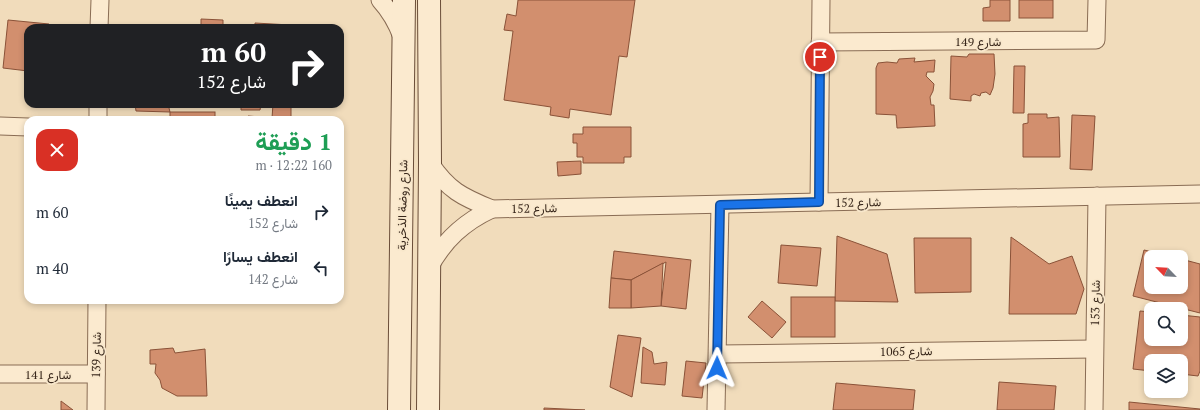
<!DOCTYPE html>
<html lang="ar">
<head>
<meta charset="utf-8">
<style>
	body { margin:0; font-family:"PT Serif",Vazirmatn,serif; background:#f6f6f7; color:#1f2937; direction:rtl; height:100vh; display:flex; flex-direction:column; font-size:15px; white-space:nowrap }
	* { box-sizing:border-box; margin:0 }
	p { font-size:13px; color:#747a83 }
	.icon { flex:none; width:22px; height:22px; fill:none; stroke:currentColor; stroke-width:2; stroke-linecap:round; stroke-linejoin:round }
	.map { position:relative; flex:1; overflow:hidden; direction:ltr }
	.sheet { position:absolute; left:24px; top:116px; width:320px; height:188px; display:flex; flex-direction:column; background:#fff; border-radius:12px; box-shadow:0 2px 6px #0003; direction:rtl }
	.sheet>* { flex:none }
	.top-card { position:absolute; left:24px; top:24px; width:320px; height:84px; border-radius:12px; box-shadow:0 2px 6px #0003; direction:rtl; background:#202124; color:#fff; overflow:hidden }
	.needle { width:26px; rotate:295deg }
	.buttons { position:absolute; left:1144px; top:250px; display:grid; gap:8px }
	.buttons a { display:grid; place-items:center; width:44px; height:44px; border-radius:8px; background:#fff; box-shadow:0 2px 6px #0003; font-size:20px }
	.pin { position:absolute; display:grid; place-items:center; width:34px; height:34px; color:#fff; margin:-17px; border:2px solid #fff; border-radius:50%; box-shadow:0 1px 4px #0007 }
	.me { position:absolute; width:44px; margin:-22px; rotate:1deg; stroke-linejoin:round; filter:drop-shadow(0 0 3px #0008) }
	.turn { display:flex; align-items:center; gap:14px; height:84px; padding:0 12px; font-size:18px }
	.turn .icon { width:52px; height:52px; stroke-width:2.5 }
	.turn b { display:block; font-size:28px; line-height:34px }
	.round { display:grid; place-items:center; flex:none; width:42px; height:42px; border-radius:12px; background:#f6f6f7 }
	.summary { display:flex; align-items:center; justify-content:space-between; height:68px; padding:0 12px }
	h1 { font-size:24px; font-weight:700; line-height:30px; color:#1e9e55 }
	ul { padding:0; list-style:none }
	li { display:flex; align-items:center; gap:12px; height:56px; padding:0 12px }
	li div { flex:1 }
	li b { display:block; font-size:15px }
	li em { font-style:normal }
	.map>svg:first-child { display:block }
</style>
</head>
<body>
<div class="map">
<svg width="1200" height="410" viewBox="0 0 1200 410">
	<rect width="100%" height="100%" fill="#f1dcbb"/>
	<g fill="#d28f6e" stroke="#8a5238">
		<polygon points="518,0 635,0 627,57 619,56 611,115 570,109 569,118 550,115 551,107 504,100 513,31 504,30 507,14 516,16"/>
		<polygon points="990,0 1010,0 1010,21 983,21 983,8 990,7"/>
		<rect x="1019" y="0" width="34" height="18"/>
		<polygon points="201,19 223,20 223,28 183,28 183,26 201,26"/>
		<polygon points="8,20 49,24 49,28 28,28 28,71 3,68"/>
		<polygon points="255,23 290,25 290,28 255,28"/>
		<polygon points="969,54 994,54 995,74 993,88 990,95 986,92 981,93 980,96 974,94 971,96 971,101 950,99 951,56 967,57"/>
		<polygon points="915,58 914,62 935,60 934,72 927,72 926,76 934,84 933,91 930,97 931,105 934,105 935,126 897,128 896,115 876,114 876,68 878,63 887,62 897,63 899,59"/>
		<polygon points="1014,66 1025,66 1024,113 1013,113"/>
		<polygon points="135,104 168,104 170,112 136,111"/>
		<polygon points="241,104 261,104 260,110 241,110"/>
		<polygon points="273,104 291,104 291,120 247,120 248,116 272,118"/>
		<rect x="170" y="112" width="45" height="8"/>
		<polygon points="1028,114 1047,114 1047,118 1059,117 1060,157 1023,157 1023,124 1028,123"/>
		<polygon points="1072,115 1095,116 1092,170 1070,169"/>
		<polygon points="583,127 631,127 631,157 624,157 624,163 583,163 583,157 577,157 577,143 573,143 573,134 583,134"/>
		<polygon points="581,161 581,174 558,176 557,162"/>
		<polygon points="837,236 887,254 898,302 835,301"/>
		<polygon points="1011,237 1049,264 1072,256 1084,289 1076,314 1009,314"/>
		<polygon points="914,238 971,238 971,292 915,293"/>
		<polygon points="781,245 821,248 817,286 778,283"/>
		<polygon points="1144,250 1174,257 1151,257 1151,287 1181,287 1181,259 1200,264 1200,313 1133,296"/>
		<polygon points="614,251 691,260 686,309 661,306 666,262 631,280 611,278"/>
		<polygon points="663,263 661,306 631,308 631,280"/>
		<polygon points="611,278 631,280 631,308 609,308"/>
		<rect x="791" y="297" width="44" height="40"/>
		<polygon points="762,301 786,322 772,338 748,317"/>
		<polygon points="1140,311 1151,312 1151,339 1181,339 1181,315 1200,317 1200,371 1198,376 1181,374 1181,361 1151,361 1151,371 1133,369"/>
		<polygon points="618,335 641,338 632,397 610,387"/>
		<polygon points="643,347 652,352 654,364 667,362 665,385 641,383"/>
		<polygon points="173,348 175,353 205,349 207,396 177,396 162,388 160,380 155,373 156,364 150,364 150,350"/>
		<polygon points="686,361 706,363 702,398 682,396"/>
		<polygon points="999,382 1056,386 1054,410 997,410"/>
		<polygon points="836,383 915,390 913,410 833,410"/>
		<polygon points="61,401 73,410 61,410"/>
		<polygon points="1129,402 1200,409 1200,410 1129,410"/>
		<polygon points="544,408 585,410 544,410"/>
	</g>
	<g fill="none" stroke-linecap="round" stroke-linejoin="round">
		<defs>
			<g id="street">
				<path d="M380 0C390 11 397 23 402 37"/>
				<polyline points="99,28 100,0"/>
				<polyline points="820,42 1096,40 1097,0"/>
				<polyline points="98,120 98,104"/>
				<polyline points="0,126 28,127"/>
				<path d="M430 163C448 190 462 197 492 209L1200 194"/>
				<polyline points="819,202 821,0"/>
				<path d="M429 268C444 240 464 222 492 209"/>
				<polyline points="718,354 1094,349"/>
				<polyline points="0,374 96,374"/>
				<polyline points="96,410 97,300"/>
				<polyline points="716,410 720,205"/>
				<polyline points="1094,410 1097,196"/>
			</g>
			<g id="secondary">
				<polyline points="399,410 404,0"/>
				<polyline points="428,410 430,163 429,0"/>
			</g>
		</defs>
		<use href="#street" stroke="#896c54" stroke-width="19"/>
		<use href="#secondary" stroke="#6a4d38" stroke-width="24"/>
		<use href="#street" stroke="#fbeacf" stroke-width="17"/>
		<use href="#secondary" stroke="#fbeacf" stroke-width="22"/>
	</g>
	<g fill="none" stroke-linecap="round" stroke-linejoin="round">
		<defs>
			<polyline id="route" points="717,368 720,205 819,202 820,57"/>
		</defs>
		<use href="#route" stroke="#114b97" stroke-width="10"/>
		<use href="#route" stroke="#1a73e8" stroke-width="7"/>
	</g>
	<g text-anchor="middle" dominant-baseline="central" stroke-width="3.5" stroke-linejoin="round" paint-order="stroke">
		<g font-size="12" fill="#37261a" stroke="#f8e7cb">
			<text x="978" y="41">شارع 149</text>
			<text transform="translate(858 202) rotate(-1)">شارع 152</text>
			<text transform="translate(402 205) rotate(-89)">شارع روضة الذخرية</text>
			<text transform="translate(534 208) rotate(-1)">شارع 152</text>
			<text transform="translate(1095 303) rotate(-89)">شارع 153</text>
			<text transform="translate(906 351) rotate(-1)">شارع 1065</text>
			<text transform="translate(96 355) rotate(-89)">شارع 139</text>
			<text x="48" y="374">شارع 141</text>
		</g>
	</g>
</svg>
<div class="buttons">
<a><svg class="needle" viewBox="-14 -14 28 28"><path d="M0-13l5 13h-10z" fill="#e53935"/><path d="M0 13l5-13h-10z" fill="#747a83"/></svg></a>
<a><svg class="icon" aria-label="search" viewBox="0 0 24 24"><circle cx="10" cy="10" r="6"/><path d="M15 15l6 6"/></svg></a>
<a><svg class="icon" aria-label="layers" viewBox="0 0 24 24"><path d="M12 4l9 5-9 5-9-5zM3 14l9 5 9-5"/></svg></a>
</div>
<div class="pin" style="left:820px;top:57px;background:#d93025"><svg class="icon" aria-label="arrive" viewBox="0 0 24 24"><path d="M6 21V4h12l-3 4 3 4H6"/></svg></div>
<svg class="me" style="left:717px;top:368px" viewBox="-20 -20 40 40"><path d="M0-17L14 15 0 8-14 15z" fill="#1a73e8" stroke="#fff" stroke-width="4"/></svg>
<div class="top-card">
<div class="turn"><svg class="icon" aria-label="right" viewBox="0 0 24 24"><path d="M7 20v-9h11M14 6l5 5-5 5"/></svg><div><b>60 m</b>شارع 152</div></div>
</div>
<section class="sheet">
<div class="summary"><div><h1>1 دقيقة</h1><p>160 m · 12:22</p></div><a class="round" style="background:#d93025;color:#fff"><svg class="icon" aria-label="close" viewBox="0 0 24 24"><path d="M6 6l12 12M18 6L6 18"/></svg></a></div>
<ul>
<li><svg class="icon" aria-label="right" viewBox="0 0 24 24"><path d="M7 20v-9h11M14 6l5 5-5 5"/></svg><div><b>انعطف يمينًا</b><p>شارع 152</p></div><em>60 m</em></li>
<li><svg class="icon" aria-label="left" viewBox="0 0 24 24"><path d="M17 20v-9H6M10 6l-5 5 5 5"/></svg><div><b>انعطف يسارًا</b><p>شارع 142</p></div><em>40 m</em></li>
</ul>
</section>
</div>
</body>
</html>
